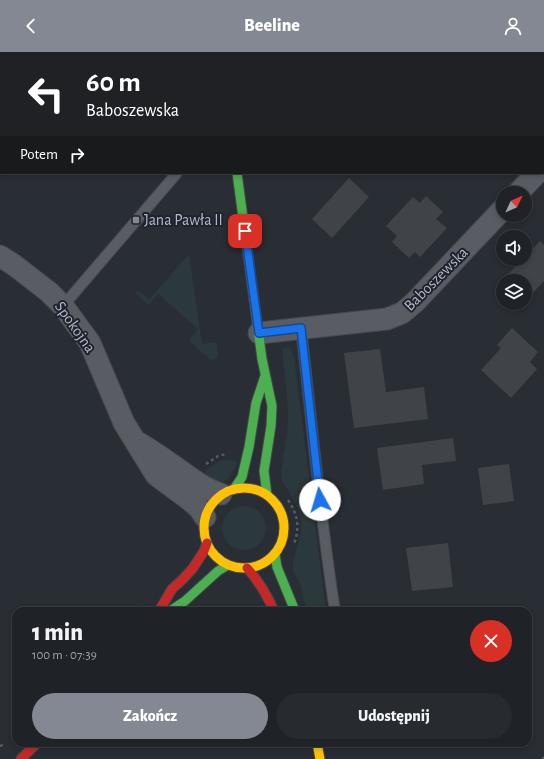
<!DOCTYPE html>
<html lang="pl">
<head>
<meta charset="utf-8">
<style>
	body { margin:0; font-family:"Alegreya Sans",sans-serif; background:#272a2f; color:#f1f3f6; height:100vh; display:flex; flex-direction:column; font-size:15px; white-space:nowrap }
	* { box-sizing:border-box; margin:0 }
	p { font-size:13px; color:#a1a4a7 }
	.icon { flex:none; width:22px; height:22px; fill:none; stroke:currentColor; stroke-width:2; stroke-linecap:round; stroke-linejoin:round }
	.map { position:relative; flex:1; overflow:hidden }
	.panel { position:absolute; left:12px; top:555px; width:520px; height:140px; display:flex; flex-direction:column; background:#1f2227; border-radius:12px; box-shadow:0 2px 6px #0003,0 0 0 1px #3c3f44 }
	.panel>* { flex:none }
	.hud { position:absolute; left:0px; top:0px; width:544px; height:122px; box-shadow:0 2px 6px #0003,0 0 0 1px #3c3f44; background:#202124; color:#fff; overflow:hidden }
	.needle { width:26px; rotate:46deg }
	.tools { position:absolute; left:496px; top:134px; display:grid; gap:8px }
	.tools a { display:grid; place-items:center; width:36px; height:36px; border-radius:50%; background:#1f2227; box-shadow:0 2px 6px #0003,0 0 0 1px #3c3f44; font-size:20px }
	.pin { position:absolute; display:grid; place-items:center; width:34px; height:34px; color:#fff; margin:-17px; border-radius:8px; box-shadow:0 2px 6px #0006 }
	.me { position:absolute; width:44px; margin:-22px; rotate:354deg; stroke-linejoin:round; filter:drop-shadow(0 0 3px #0008) }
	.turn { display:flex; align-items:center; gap:14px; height:84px; padding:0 20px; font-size:18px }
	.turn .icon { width:52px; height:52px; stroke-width:2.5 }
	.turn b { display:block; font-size:28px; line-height:34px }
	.then { display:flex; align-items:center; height:38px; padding:0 20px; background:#0003; gap:8px; font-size:15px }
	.round { display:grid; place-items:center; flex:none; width:42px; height:42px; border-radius:21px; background:#272a2f }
	.overview { display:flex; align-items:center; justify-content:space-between; height:68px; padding:0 20px }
	h1 { font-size:24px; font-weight:800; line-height:30px }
	.cta { display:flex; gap:8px; margin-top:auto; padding:8px 20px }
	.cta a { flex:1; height:46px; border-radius:24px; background:#838892; color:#fff; font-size:16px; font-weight:800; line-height:46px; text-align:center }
	.cta a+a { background:#272a2f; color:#f1f3f6 }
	header { display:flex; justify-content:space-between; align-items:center; height:52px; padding:0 20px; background:#838892; color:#fff; font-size:18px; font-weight:800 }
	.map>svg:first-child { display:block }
</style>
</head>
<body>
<header><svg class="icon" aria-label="back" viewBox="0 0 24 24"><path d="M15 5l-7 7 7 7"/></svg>Beeline<svg class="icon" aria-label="person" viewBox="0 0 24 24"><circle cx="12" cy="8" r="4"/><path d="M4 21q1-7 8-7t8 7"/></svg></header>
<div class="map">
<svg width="544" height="707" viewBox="0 0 544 707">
	<rect width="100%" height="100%" fill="#292d34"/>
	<g fill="#2b393c">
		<polygon points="189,202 202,292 214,290 217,292 218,303 214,308 210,307 190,290 190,287 198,277 158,242 149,252 147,252 136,242 136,240 137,239 139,239 149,248"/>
		<polygon points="289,295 291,297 294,306 326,559 308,559 303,547 301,534 298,529 293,517 293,510 301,480 301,469 299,459 294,448 282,429 281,420 287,381 288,364 287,346 282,296"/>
		<path d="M223 408 237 409 236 414 228 427 224 429H214L203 423C209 415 214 411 223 408Z"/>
		<circle cx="244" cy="476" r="22"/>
	</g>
	<g fill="#404449">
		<polygon points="349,126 369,145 332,186 312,167"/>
		<polygon points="426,144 443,160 436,167 447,176 420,205 415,200 409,206 392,190 397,184 386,174 413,145 420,151"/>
		<polygon points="540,189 544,193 544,229 527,247 525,245 525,229 509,229 505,225 523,207 525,207 525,205"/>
		<polygon points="512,276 538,300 530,310 537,317 511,346 481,318 501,296 497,293"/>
		<polygon points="380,297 386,340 424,335 428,367 354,376 344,301"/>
		<polygon points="453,386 456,409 422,413 424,432 383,438 377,396"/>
		<polygon points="509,412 514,449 483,453 478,416"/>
		<polygon points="448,491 453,535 412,539 406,496"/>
	</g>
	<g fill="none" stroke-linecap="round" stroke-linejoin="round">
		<defs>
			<g id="lane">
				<polyline points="63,254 177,121"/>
				<path d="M301 276C312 371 320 465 335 559"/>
			</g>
			<g id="street">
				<polyline points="518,141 537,121"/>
				<polyline points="0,204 14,213 49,240 63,254 90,291 124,371 156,423 191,449 199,456 205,465"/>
				<polyline points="259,281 387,267 402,261 415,250 503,157"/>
				<path d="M139 391C149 397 159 403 168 410 185 421 201 436 221 442"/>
			</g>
			<g id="fast">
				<polyline points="220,0 220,1"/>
				<polyline points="237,121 262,307 272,354 271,374 264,419 267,443"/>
				<polyline points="234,437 242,425 249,395 256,351 265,324"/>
				<polyline points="275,502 277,515 295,559"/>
				<polyline points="170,559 185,549 218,519 228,513"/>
			</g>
			<g id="slow">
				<circle cx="244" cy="476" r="40"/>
				<polyline points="317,691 320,707"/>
			</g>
			<g id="jam">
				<path d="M247 516C259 529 267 543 274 559"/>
				<polyline points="159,559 172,537 183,527 193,516 204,499 207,491"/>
				<polyline points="21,707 37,691"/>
			</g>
		</defs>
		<use href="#lane" stroke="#45484d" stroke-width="12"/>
		<use href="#street" stroke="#45484d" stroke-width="23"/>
		<use href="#fast" stroke="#45484d" stroke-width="11"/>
		<use href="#slow" stroke="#45484d" stroke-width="11"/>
		<use href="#jam" stroke="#45484d" stroke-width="11"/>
		<g stroke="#585b60" stroke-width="2.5" stroke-dasharray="3 3" stroke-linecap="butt">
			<polyline points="206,412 218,404 226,402"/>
			<path d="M288 448C298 463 300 475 294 492"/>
			<polyline points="134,559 138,554"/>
			<polyline points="0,694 5,692"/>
		</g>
		<use href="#lane" stroke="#595c63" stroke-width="10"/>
		<use href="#street" stroke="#595c63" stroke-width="21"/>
		<use href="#fast" stroke="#4caf50" stroke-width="9"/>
		<use href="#slow" stroke="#ffc107" stroke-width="9"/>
		<use href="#jam" stroke="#c62828" stroke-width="9"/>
		<polyline stroke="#585b60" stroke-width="3" stroke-dasharray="4 4" stroke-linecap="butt" points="543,707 544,705"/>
	</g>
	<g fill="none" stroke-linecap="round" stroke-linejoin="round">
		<defs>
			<polyline id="route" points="245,179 259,281 301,276 320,448"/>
		</defs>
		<use href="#route" stroke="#114b97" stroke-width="10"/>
		<use href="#route" stroke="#1a73e8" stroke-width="7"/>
	</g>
	<rect fill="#838892" stroke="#1e232e" stroke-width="1.5" x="132" y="164" width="8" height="8" rx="2"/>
	<g text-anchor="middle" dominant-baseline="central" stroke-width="4" stroke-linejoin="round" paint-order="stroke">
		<g font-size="16" fill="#b4b9c5" stroke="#1e232e" text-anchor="start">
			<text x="144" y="168">Jana Pawła II</text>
		</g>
		<g font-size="16" fill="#b4b9c5" stroke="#1e232e">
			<text transform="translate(436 227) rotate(-45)">Baboszewska</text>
			<text transform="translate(75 275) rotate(55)">Spokojna</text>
		</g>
	</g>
</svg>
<div class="tools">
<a><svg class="needle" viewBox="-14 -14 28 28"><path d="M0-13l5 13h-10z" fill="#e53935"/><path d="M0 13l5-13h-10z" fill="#a1a4a7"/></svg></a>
<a><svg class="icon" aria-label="sound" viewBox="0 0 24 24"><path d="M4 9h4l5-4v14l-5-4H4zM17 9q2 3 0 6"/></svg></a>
<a><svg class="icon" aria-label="layers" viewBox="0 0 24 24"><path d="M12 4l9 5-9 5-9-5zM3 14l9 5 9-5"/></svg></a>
</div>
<div class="pin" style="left:245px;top:179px;background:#d93025"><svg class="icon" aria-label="arrive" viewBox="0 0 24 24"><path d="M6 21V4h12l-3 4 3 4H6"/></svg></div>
<svg class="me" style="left:320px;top:448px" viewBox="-20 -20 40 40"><circle r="19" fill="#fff"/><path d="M0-13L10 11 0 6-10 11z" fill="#1a73e8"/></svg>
<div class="hud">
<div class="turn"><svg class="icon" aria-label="left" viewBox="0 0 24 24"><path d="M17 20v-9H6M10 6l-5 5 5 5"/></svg><div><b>60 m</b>Baboszewska</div></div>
<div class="then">Potem<svg class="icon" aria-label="right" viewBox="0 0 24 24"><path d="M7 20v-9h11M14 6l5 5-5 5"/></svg></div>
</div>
<section class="panel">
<div class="overview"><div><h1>1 min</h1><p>100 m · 07:39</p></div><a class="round" style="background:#d93025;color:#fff"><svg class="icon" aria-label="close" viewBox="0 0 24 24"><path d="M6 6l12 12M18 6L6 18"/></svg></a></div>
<div class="cta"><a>Zakończ</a><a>Udostępnij</a></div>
</section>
</div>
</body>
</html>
